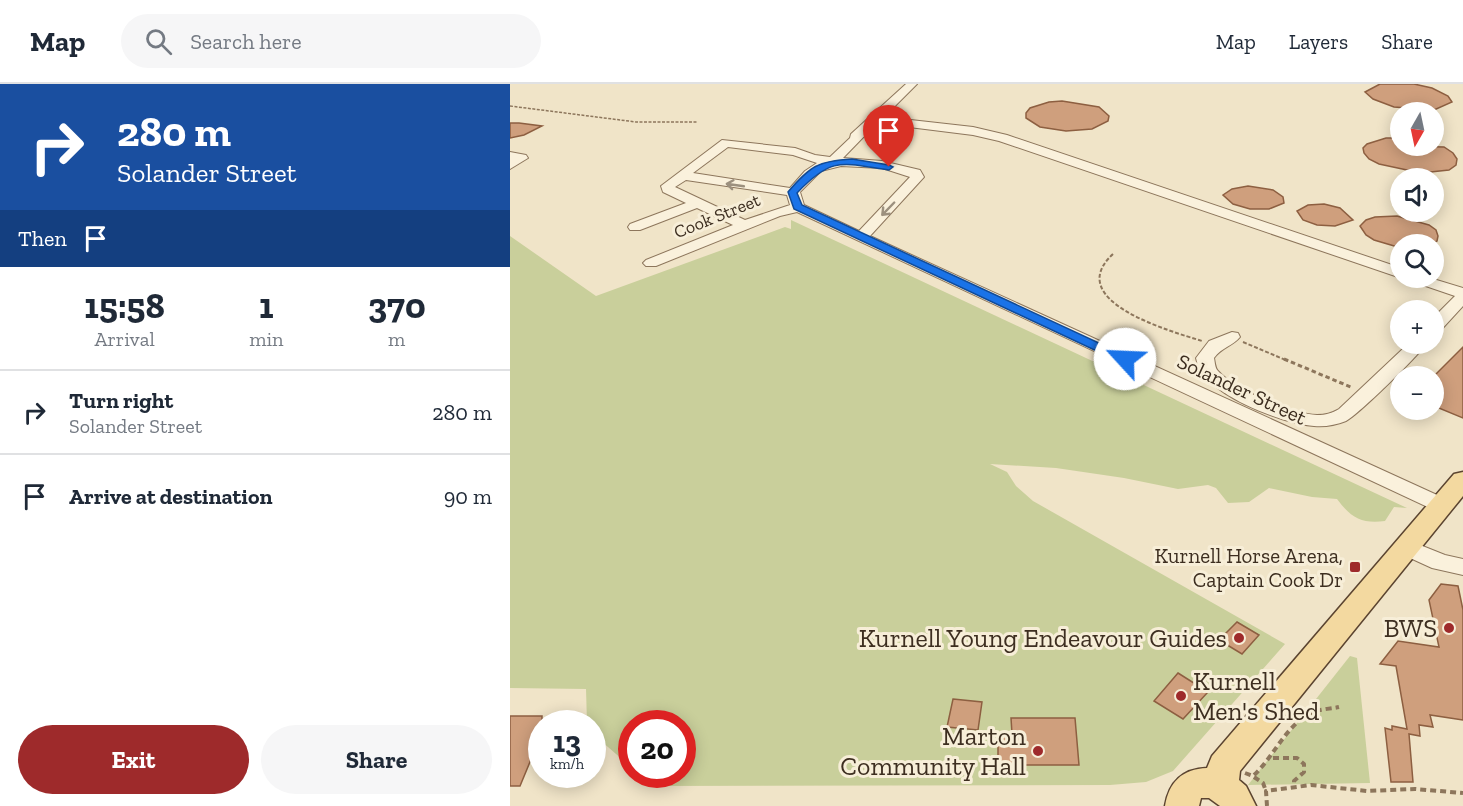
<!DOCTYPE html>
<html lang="en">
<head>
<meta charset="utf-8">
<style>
	body { margin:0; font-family:"Zilla Slab",serif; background:#f6f6f7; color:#1f2937; height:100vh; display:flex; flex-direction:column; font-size:22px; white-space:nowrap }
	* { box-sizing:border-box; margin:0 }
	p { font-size:20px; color:#747a83 }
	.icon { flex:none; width:33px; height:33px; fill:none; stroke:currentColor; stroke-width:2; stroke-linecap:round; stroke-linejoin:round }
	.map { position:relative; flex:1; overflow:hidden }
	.panel { display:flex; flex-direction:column; background:#fff; width:510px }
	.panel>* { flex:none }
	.top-card { background:#1a4fa0; color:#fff; overflow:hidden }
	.needle { width:39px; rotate:189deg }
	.fabs { position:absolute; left:880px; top:18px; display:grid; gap:12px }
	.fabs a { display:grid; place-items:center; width:54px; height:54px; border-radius:50%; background:#fff; box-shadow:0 3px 15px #0003; font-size:30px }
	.speed { position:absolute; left:18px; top:626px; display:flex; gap:12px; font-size:30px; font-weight:700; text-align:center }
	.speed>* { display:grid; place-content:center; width:78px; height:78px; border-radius:50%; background:#fff; box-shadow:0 3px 15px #0003; line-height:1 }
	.speed small { font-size:15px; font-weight:400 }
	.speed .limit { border:9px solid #d22; background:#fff; color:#111 }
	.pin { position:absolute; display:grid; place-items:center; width:51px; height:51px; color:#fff; margin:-62px -26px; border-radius:50% 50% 50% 0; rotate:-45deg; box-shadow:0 0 6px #0007 }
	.pin .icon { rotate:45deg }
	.me { position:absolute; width:66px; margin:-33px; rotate:295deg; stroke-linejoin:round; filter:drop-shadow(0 0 4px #0008) }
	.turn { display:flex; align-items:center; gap:21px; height:126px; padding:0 18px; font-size:27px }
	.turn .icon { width:78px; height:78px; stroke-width:2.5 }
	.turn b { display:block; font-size:42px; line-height:51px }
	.then { display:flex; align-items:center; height:57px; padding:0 18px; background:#0003; gap:12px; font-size:22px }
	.eta { display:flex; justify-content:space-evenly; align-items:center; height:102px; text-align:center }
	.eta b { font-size:36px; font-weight:700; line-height:42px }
	.button { display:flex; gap:12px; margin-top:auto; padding:12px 18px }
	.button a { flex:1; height:69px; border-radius:36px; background:#9e2a2b; color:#fff; font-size:24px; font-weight:700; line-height:69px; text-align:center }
	.button a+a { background:#f6f6f7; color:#1f2937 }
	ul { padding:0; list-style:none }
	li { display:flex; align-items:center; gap:18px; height:84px; padding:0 18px; border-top:2px solid #e0e1e3 }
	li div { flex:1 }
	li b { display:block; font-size:22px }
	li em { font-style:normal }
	header { display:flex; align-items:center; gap:36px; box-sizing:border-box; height:84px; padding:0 30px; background:#fff; border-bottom:2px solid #e0e1e3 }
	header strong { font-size:28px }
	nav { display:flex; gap:33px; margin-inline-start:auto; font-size:21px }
	.search { width:420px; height:54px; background:#f6f6f7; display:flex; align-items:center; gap:15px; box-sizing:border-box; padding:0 21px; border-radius:33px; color:#747a83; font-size:22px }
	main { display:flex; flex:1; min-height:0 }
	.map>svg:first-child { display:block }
</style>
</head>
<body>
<header>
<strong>Map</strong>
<div class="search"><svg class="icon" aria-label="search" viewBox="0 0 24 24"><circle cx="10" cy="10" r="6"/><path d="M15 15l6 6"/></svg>Search here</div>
<nav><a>Map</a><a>Layers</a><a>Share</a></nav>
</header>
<main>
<section class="panel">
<div class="top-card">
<div class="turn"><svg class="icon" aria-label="right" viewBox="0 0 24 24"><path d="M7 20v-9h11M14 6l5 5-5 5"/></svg><div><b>280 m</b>Solander Street</div></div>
<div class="then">Then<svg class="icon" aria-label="arrive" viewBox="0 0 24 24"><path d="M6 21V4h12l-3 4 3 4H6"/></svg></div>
</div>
<div class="eta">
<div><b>15:58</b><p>Arrival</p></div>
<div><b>1</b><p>min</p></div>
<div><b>370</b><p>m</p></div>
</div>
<ul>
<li><svg class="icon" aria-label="right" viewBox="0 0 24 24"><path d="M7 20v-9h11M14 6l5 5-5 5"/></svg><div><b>Turn right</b><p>Solander Street</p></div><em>280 m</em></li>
<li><svg class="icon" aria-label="arrive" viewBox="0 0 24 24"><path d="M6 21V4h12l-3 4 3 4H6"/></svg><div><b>Arrive at destination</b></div><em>90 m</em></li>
</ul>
<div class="button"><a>Exit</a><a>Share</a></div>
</section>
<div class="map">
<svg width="953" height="722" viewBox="0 0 953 722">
	<rect width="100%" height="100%" fill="#f0e4c8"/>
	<g fill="#c9cf9b">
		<path d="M281 136 897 424 884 423 875 437C852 440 841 434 827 415L802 413 759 404 739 418 718 419 706 404 698 401 668 405 614 394 546 384 480 380 497 388 506 402 523 417 775 560 663 687 636 698 600 701 144 702 130 690H172V639H122L121 683 83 650 82 639H77L76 605 0 604V152L86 212 275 143 281 145Z"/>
		<polygon points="840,572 847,574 860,699 738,701"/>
	</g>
	<g fill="#cf9f7d" stroke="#8d5f41" stroke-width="1.5">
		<polygon points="870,0 904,0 922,4 938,12 942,18 924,26 884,23 863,15 855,8"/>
		<polygon points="552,17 589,23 599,32 598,37 582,45 556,47 530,43 516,34 516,29 520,24 539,18"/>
		<polygon points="0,39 9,39 32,42 14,51 0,54"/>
		<polygon points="876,54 891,54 891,62 934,63 943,69 947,75 946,81 939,86 911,89 869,80 859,75 854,69 853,64 857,60"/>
		<polygon points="738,102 763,106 773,113 774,119 759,125 740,125 723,120 713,111 722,105"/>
		<polygon points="814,120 830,124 843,136 825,142 807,141 793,136 787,127 798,121"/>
		<polygon points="887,132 919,141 926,146 928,152 927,157 922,160 891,160 891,164 864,156 856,151 850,142 856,136 865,133"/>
		<polygon points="953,263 953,334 924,322 924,292"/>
		<polygon points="931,500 948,502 953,526 953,636 920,631 923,643 909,641 910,652 899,650 903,698 881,698 875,644 882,646 882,642 897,645 886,582 870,580 888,557 929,563 919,516"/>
		<polygon points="727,538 749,551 732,570 709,556"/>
		<polygon points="668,589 698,608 673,635 644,617"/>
		<polygon points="443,615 472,618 468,646 437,643"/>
		<polygon points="0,632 32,632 32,661 27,661 10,702 0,702"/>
		<polygon points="501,634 565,634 569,681 488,681 488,650 502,650"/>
	</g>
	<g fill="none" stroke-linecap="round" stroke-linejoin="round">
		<defs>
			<g id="minor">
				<path d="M396 0H407L374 33 463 43 497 51 891 184V194L489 57 463 51 367 39 333 74 372 77 410 86 414 93 360 152 938 416 941 421 938 426 931 428 924 426 287 128 270 132 146 182H136L133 179 136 176 223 141 187 124 130 146H120L118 143 120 140 176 119 153 108 151 102 212 56 285 64 305 71 320 73 340 54 341 50ZM218 63 283 71 307 79 295 87 280 104 183 89ZM331 82 372 84 400 93 349 147 294 121 290 108 311 87ZM176 96 277 111 280 121 235 136 165 103Z"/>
				<polygon points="0,68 16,71 18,74 0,85"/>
				<polygon points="899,194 920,194 953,204 953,222 930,247 924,248 924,233 945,212 901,197"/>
				<path d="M722 248 728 249 730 253C723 262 712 263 704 274 705 279 705 284 708 287 725 306 782 330 807 331 816 331 822 329 829 325L898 260H916C907 273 848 331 836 337 826 341 815 343 804 342 771 339 692 310 686 274L699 257Z"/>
				<polygon points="895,455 935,471 953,475 953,491 922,484 887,468 884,463 887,458"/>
			</g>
			<path id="major" d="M953 388V412L730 687 729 696 736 702 746 722H710L699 714H691L689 722H655C659 698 672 685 697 684L702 672 944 390Z"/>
		</defs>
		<use href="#minor" stroke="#8d765c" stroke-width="2"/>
		<use href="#major" stroke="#5b4430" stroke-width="3"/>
		<polyline stroke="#8d765c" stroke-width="1.5" stroke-dasharray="3 1.5" stroke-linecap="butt" points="0,22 126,38 187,38"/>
		<g stroke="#8d765c" stroke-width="2" stroke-dasharray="4 2" stroke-linecap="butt">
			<path d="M603 170C552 217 660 247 692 257"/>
			<polyline points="733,258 778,277"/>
		</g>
		<polyline stroke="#8d765c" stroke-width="3" stroke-dasharray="4.5 3" stroke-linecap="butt" points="774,275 843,304"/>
		<g stroke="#8d765c" stroke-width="4" stroke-dasharray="6 4" stroke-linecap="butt">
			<polyline points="763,674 787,674 794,680 794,688 784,697 784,703"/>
			<path d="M735 689 743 692C764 673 775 642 801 629 809 625 820 625 829 623"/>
			<polyline points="744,693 753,699 756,707"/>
			<polyline points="757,722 756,707 801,701 857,707 905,705 953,709"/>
		</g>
		<use href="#minor" fill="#faf1dc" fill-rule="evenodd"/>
		<use href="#major" fill="#f3d9a0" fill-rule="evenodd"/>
	</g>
	<defs><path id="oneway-shaft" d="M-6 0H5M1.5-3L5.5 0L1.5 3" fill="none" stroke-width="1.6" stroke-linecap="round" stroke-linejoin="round" transform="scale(1.5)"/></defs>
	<g stroke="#9c907e">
		<use href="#oneway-shaft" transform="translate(225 101) rotate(-172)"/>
		<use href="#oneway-shaft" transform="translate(378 125) rotate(134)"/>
	</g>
	<path fill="#1a73e8" stroke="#114b97" stroke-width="1.5" d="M342 75 379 81 383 83 379 86C332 79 322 72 287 109L292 121 619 273V278H610L284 125 278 108C300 82 308 77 342 75Z"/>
	<g fill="#9e2a2b" stroke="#f7eed8" stroke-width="2">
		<rect x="839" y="477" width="12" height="12" rx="3"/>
		<circle cx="939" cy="544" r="6"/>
		<circle cx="729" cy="554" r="6"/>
		<circle cx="671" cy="612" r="6"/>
		<circle cx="528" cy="667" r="6"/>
	</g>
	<g text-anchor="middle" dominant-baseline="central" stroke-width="6" stroke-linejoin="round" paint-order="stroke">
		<g font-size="18" fill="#3d2e20" stroke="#f7eed8">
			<text transform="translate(207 132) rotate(-22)">Cook Street</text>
		</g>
		<g font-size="21" fill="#3d2e20" stroke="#f7eed8">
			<text transform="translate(732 305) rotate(25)">Solander Street</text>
		</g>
		<g font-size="21" fill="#3d2e20" stroke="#f7eed8" text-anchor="end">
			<text x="833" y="471">Kurnell Horse Arena,<tspan x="833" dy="24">Captain Cook Dr</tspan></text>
		</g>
		<g font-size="26" fill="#3d2e20" stroke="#f7eed8" text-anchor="end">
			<text x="927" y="544">BWS</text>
			<text x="717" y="554">Kurnell Young Endeavour Guides</text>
			<text x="683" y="597" text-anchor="start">Kurnell<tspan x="683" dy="30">Men's Shed</tspan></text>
			<text x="516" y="652">Marton<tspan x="516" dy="30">Community Hall</tspan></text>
		</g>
	</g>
</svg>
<div class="fabs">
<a><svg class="needle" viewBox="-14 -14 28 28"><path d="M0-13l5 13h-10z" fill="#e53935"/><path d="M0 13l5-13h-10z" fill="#747a83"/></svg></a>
<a><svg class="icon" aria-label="sound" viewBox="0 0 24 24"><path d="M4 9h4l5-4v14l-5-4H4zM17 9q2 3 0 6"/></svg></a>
<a><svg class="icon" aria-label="search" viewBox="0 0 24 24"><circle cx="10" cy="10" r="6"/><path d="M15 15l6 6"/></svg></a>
<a>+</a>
<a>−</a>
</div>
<div class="speed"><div>13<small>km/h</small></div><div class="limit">20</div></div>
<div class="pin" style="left:379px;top:83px;background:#d93025"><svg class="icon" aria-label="arrive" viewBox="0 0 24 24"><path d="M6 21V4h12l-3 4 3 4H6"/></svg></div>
<svg class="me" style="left:615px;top:275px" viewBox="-20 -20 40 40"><circle r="19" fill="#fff"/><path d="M0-13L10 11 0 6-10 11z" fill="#1a73e8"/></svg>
</div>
</main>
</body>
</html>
